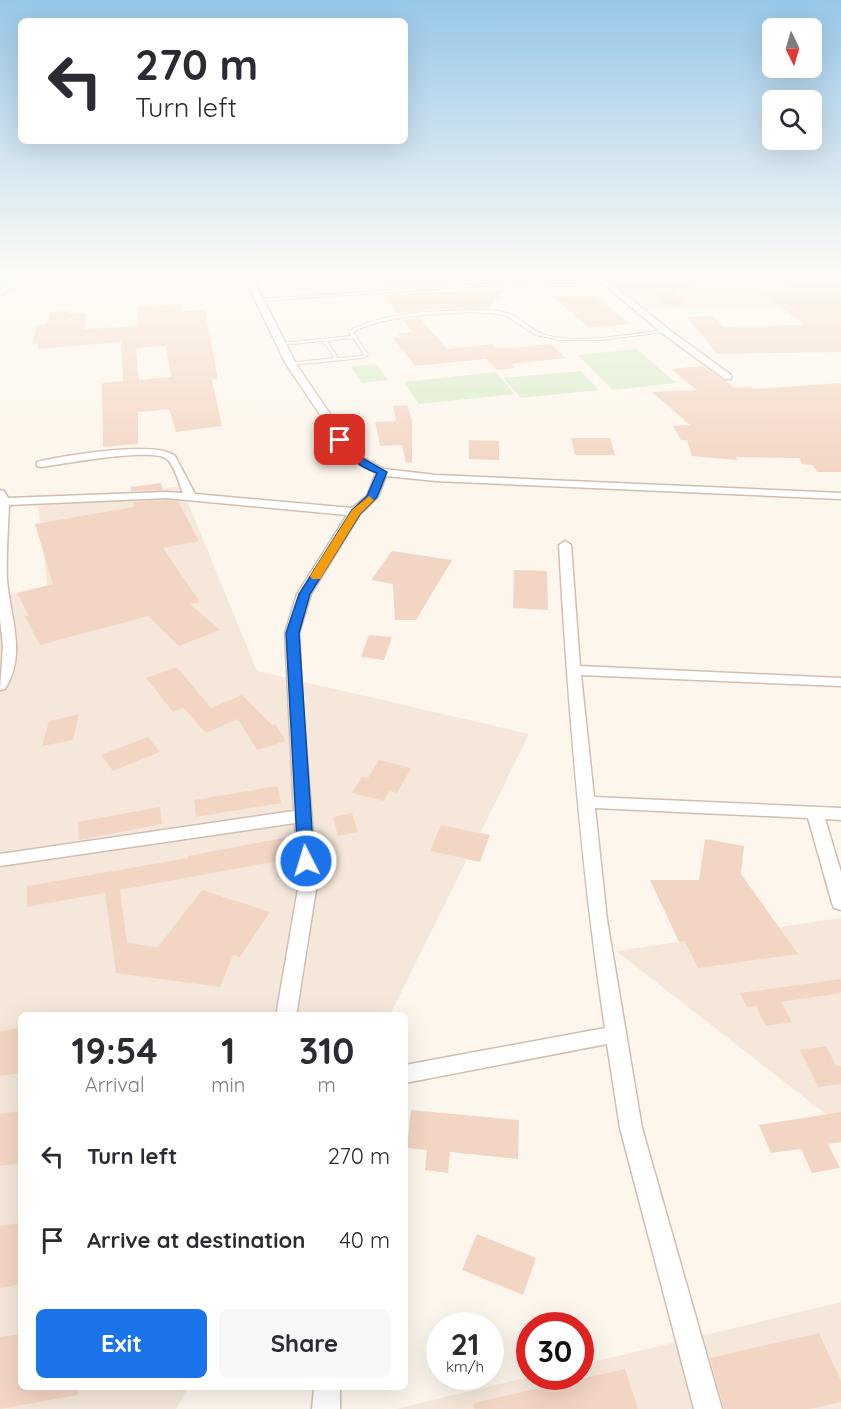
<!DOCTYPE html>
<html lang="en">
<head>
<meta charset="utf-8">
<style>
	body { margin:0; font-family:Quicksand,sans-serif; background:#f7f7f7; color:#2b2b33; height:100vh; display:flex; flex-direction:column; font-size:22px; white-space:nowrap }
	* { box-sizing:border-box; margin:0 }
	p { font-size:20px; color:#7c7c81 }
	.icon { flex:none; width:33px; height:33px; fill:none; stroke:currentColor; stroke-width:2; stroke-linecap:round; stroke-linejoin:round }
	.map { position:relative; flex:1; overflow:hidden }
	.panel { position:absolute; left:18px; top:1012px; width:390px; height:378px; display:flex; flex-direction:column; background:#fff; border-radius:9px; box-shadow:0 6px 24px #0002 }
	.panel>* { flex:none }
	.hud { position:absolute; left:18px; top:18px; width:390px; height:126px; border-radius:9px; box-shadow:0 6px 24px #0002; background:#fff; color:#2b2b33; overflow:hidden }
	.needle { width:39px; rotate:175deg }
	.buttons { position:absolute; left:762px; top:18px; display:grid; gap:12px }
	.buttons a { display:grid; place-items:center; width:60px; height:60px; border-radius:9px; background:#fff; box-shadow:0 6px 24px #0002; font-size:30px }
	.speed { position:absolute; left:426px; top:1312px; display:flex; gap:12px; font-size:30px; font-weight:700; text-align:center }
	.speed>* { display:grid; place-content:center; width:78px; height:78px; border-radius:50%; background:#fff; box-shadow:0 6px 24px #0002; line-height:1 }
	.speed small { font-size:15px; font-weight:400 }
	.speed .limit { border:9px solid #d22; background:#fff; color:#111 }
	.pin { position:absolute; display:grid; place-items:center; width:51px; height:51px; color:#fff; margin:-26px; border-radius:12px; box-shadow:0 3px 9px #0006 }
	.me { position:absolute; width:66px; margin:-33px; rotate:355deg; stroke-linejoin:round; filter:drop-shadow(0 0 4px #0008) }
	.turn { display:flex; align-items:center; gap:21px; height:126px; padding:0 18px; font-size:27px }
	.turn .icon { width:78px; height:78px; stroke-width:2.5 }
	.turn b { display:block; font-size:42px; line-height:51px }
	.eta { display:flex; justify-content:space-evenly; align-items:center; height:102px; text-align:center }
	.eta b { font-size:36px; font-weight:800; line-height:42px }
	.cta { display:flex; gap:12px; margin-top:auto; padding:12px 18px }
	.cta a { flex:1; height:69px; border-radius:9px; background:#1a73e8; color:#fff; font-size:24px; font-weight:800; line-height:69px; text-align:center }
	.cta a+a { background:#f7f7f7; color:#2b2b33 }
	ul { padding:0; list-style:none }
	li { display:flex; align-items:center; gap:18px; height:84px; padding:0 18px }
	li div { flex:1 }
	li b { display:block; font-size:22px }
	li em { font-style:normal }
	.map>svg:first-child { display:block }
</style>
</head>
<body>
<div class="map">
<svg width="841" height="1409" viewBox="0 0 841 1409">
	<rect width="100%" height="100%" fill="#fdf6ec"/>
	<g fill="#f5e8da">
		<polygon points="601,275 841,275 841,307 638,309"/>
		<polygon points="181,486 257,671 529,734 390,1015 21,1016 21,1388 188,1388 176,1409 0,1409 0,594 48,592 38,506"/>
		<polygon points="841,918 841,1126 616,951"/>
		<polygon points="841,1302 841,1409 396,1409 529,1377 580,1377 581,1365"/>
	</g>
	<g fill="#d8ecc9">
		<polygon points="637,349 676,383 613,390 577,355"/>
		<polygon points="376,364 388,380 362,383 351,367"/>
		<polygon points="580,371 599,390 521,398 503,378"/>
		<polygon points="496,372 515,394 419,404 404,382"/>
	</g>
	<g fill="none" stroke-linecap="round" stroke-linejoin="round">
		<polygon fill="#bfe3e8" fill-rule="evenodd" points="6,275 25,275 6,290 0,291 0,278"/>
	</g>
	<g fill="#f3d5c3" fill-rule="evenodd">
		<polygon points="378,275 410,275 413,277 440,275 452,284 386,288"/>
		<polygon points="639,275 685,275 686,282 693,288 675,289 690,306 666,307 651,289 623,290 613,282"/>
		<polygon points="772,275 797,275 802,278 841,276 841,352 717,354 687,317 713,316 723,327 804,325 762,292 791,291"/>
		<polygon points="507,289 488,308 441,309 397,313 386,299 389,294"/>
		<polygon points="595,295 630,324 589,328 554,297"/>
		<path d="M180 304 181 311 205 310 218 379 212 380 222 426 176 432 169 409 138 412V444L103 447 102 383 123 381 121 342 38 349V344H32L37 325 47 324 50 312 69 311V314L86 313 84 329 138 326 137 307ZM166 346 171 377 139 380 136 348Z"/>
		<polygon points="419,318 448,349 493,344 497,349 551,344 566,358 511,364 515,368 497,370 486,359 415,366 393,338 401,337 398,333 413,332 403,320"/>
		<polygon points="703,366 735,388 752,387 754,389 841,383 841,472 817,472 813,465 802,464 799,458 736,457 737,460 692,456 687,440 681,440 673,426 690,425 652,392 697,390 671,369"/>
		<polygon points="407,405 412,420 412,462 406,463 402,445 380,446 375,422 396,421 393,406"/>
		<polygon points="571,438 610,438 615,455 575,455"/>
		<polygon points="469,440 499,441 499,460 469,459"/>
		<polygon points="161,483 163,490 131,491 131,487"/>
		<polygon points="165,500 178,501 199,541 163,548 200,602 190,604 220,630 179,646 148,616 40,645 25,616 29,616 17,593 53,584 35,524 134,507 133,502"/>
		<polygon points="392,551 452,560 416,620 395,620 393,584 371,580"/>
		<polygon points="514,570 547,571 548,610 513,608"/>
		<polygon points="369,635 392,637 384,660 361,657"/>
		<polygon points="177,667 211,708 242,695 272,725 275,724 286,741 257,750 238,719 206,733 183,708 173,712 146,678"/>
		<polygon points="79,714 73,740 42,746 49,721"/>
		<polygon points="148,737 160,752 113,771 101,755"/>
		<polygon points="379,760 411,768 397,793 389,791 384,801 352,793 362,777 368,778"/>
		<polygon points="278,786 281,803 196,817 194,800"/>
		<polygon points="160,807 162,824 79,840 78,822"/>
		<polygon points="352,813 358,832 338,836 333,817"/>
		<polygon points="441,825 490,835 480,862 430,851"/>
		<polygon points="288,837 294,858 120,890 127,943 158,947 202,890 270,912 240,957 233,955 220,987 116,973 105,893 27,907 27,886 188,858 188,856"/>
		<polygon points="705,839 744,846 741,874 798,954 698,968 685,941 679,942 650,880 699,880"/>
		<polygon points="841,979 841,993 781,1002 792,1022 766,1026 756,1006 747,1007 740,993"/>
		<polygon points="21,1028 21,1073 0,1076 0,1031"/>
		<polygon points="826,1046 836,1066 841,1066 841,1084 818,1087 800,1050"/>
		<polygon points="411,1110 519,1120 518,1159 450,1152 448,1173 425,1170 427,1150 407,1148"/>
		<polygon points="21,1111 21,1163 0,1166 0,1114"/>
		<polygon points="841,1112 841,1142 828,1144 840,1168 812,1173 801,1149 771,1153 759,1125"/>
		<polygon points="21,1223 21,1284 0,1288 0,1226"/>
		<polygon points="477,1234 536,1258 523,1295 462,1270"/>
		<polygon points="819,1333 841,1381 841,1402 809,1409 724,1409 710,1358"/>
		<polygon points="21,1334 21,1388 77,1388 78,1395 0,1409 0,1337"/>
		<polygon points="625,1369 638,1409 474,1409 473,1403"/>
	</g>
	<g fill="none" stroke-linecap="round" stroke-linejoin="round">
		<defs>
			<g id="service">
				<polygon points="497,283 577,284 579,285 577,286 497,285 259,301 257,300 259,299"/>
				<path d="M471 310C484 310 501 309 512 315 525 322 534 333 549 336 583 344 630 334 665 330L667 331 665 332 600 340H560L536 335 505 315 490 313 471 312 424 315 400 318 379 322 363 327 353 332 368 354 363 358 291 365H289V363L334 358 323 341 281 345 279 344 281 343 351 336 349 331C383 312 433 311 471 310ZM353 338 364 354 362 356 338 358 327 341Z"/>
			</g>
			<g id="minor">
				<polygon points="23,275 32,275 0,296 0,290"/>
				<path d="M243 275H251L296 364 358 455 384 469 436 475 841 493V499L436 481 386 476 378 497 360 514 311 594 299 633 303 711 317 883 296 1016H276L299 883 295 823 0 866V854L294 811 285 633 297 594 347 515 166 498 9 505C8 530 6 555 7 580 10 617 27 654 5 689L0 690 3 646 0 619V490L4 491 8 498 166 492 183 493C179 483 175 467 167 459 153 447 62 464 41 467L37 466V462C62 456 156 440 175 456L195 494 352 508 367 496 376 473 350 459 286 364Z"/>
				<polygon points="593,275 601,275 668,329 731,375 731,379 725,379 662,333"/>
				<path d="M565 541 571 545 580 666 841 678V686L581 675 594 797 841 808V820L825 819 841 872V910L834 908 832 903 808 818 595 808 607 920 642 1128 722 1409H694L620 1128 607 1044 405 1083V1065L605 1028C581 867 568 707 559 545Z"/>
				<polygon points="314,1388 340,1388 340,1409 312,1409"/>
			</g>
		</defs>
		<use href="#service" stroke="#d1beb0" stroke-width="2"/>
		<use href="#minor" stroke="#d1beb0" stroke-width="3"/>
		<use href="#service" fill="#fff" fill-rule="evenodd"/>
		<use href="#minor" fill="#fff" fill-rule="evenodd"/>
	</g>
	<linearGradient id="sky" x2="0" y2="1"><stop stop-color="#97c7e8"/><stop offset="0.58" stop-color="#fefbf6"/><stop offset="1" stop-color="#fefbf6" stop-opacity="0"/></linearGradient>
	<rect width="841" height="472" fill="url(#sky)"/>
	<path fill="#1a73e8" stroke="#114b97" stroke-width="1.5" d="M337 437H344L357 455 387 472 377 497 360 514 310 594 299 633 314 861 312 865H300L298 861 286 633 299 594 352 510 367 496 377 473C358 467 347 455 336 440Z"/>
	<polygon fill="#f59e0b" points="369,496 374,500 360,514 320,579 312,579 310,576 352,510"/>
</svg>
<div class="buttons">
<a><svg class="needle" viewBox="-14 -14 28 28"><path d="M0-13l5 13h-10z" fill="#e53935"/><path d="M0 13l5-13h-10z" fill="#7c7c81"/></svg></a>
<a><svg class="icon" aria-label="search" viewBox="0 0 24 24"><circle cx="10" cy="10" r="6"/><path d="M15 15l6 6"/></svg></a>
</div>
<div class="speed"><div>21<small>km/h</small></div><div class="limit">30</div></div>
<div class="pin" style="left:340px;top:440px;background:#d93025"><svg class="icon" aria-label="arrive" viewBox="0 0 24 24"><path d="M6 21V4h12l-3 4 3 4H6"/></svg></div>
<svg class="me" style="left:306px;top:861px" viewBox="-20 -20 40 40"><circle r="17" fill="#1a73e8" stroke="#fff" stroke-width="3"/><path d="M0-11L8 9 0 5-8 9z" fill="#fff"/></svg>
<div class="hud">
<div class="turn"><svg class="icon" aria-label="left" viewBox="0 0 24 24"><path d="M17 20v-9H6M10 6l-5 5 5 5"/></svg><div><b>270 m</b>Turn left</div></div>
</div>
<section class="panel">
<div class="eta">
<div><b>19:54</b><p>Arrival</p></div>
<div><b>1</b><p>min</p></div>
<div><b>310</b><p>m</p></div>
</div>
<ul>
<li><svg class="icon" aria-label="left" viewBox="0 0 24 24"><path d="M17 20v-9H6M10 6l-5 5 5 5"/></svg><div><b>Turn left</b></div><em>270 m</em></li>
<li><svg class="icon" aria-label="arrive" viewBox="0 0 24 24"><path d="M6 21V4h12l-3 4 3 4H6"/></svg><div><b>Arrive at destination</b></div><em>40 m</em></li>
</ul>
<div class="cta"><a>Exit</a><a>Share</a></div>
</section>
</div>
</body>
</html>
